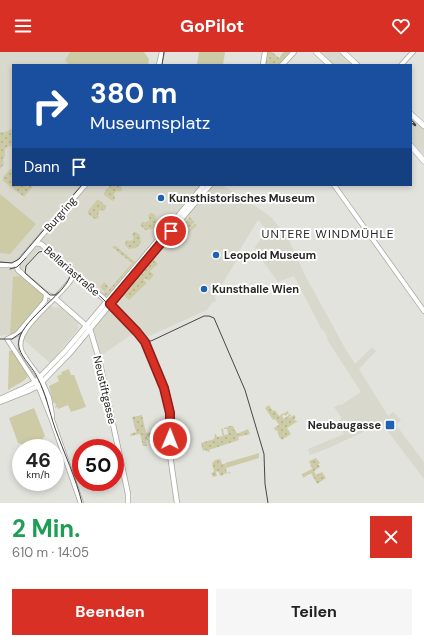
<!DOCTYPE html>
<html lang="de">
<head>
<meta charset="utf-8">
<style>
	body { margin:0; font-family:"DM Sans",sans-serif; background:#f6f6f6; color:#222; height:100vh; display:flex; flex-direction:column; font-size:15px; white-space:nowrap }
	* { box-sizing:border-box; margin:0 }
	p { font-size:13px; color:#767676 }
	.icon { flex:none; width:22px; height:22px; fill:none; stroke:currentColor; stroke-width:2; stroke-linecap:round; stroke-linejoin:round }
	.map { position:relative; height:451px; overflow:hidden }
	.sheet { display:flex; flex-direction:column; background:#fff; flex:1 }
	.sheet>* { flex:none }
	.hud { position:absolute; left:12px; top:12px; width:400px; height:122px; border-radius:0px; box-shadow:0 2px 6px #0003; background:#1a4fa0; color:#fff; overflow:hidden }
	.speed { position:absolute; left:12px; top:387px; display:flex; gap:8px; font-size:20px; font-weight:700; text-align:center }
	.speed>* { display:grid; place-content:center; width:52px; height:52px; border-radius:50%; background:#fff; box-shadow:0 2px 6px #0003; line-height:1 }
	.speed small { font-size:10px; font-weight:400 }
	.speed .limit { border:6px solid #d22; background:#fff; color:#111 }
	.pin { position:absolute; display:grid; place-items:center; width:34px; height:34px; color:#fff; margin:-17px; border:2px solid #fff; border-radius:50%; box-shadow:0 1px 4px #0007 }
	.me { position:absolute; width:44px; margin:-22px; rotate:1deg; stroke-linejoin:round; filter:drop-shadow(0 0 3px #0008) }
	.turn { display:flex; align-items:center; gap:14px; height:84px; padding:0 12px; font-size:18px }
	.turn .icon { width:52px; height:52px; stroke-width:2.5 }
	.turn b { display:block; font-size:28px; line-height:34px }
	.then { display:flex; align-items:center; height:38px; padding:0 12px; background:#0003; gap:8px; font-size:15px }
	.round { display:grid; place-items:center; flex:none; width:42px; height:42px; border-radius:0px; background:#f6f6f6 }
	.head { display:flex; align-items:center; justify-content:space-between; height:68px; padding:0 12px }
	h1 { font-size:24px; font-weight:700; line-height:30px; color:#1e9e55 }
	.action { display:flex; gap:8px; margin-top:auto; padding:8px 12px }
	.action a { flex:1; height:46px; border-radius:0px; background:#d93025; color:#fff; font-size:16px; font-weight:700; line-height:46px; text-align:center }
	.action a+a { background:#f6f6f6; color:#222 }
	header { display:flex; justify-content:space-between; align-items:center; height:52px; padding:0 12px; background:#d93025; color:#fff; font-size:18px; font-weight:700 }
	.map>svg:first-child { display:block }
</style>
</head>
<body>
<header><svg class="icon" aria-label="menu" viewBox="0 0 24 24"><path d="M4 6h16M4 12h16M4 18h16"/></svg>GoPilot<svg class="icon" aria-label="heart" viewBox="0 0 24 24"><path d="M12 20l-8-8c-3-5 5-10 8-4 3-6 11-1 8 4z"/></svg></header>
<div class="map">
<svg width="424" height="451" viewBox="0 0 424 451">
	<defs>
		<pattern id="grass-dots" width="8" height="8" patternUnits="userSpaceOnUse"><rect width="8" height="8" fill="#cdcba6"/><path d="M2 2h.1M6 6h.1" fill="none" stroke="#b0ae8f" stroke-width="1.8" stroke-linecap="round"/></pattern>
	</defs>
	<rect width="100%" height="100%" fill="#e3e3dd"/>
	<g fill="#d9d8cc">
		<polygon points="0,0 70,0 65,8 69,13 13,13 13,133 199,133 202,136 209,133 222,133 244,146 271,165 288,186 306,225 346,298 355,312 372,295 376,299 359,317 388,364 393,360 401,368 396,373 424,410 424,427 383,373 380,372 331,395 310,403 308,397 344,382 337,370 341,367 341,365 334,355 340,352 341,353 361,340 328,289 326,282 323,278 322,278 294,224 278,230 256,200 255,195 267,178 258,168 239,199 241,201 215,244 216,249 212,251 207,258 147,285 131,283 99,305 90,274 111,248 44,195 37,200 24,215 23,224 44,247 53,255 57,256 59,254 79,271 77,273 79,276 50,311 16,281 0,284"/>
		<polygon points="318,0 343,0 357,13 332,13"/>
		<polygon points="411,63 424,75 424,103 411,90"/>
	</g>
	<g fill="url(#grass-dots)">
		<polygon points="266,0 272,0 279,6 284,0 290,0 278,13 264,13"/>
		<polygon points="11,77 13,77 13,94 9,94 5,97 5,104 3,107 4,112 0,117 0,80 6,80"/>
		<polygon points="10,117 13,117 13,133 34,133 24,145 3,129 3,125"/>
		<polygon points="110,133 119,133 122,135 121,136 122,137 120,140 118,139 115,140 114,144 115,146 113,149 111,148 104,143 104,141"/>
		<polygon points="97,148 99,148 106,154 106,156 104,159 102,158 99,159 98,163 99,165 97,167 95,167 88,162 88,159"/>
		<polygon points="150,161 152,161 156,164 157,172 153,177 145,178 141,174 141,172 143,169 145,171 149,169 149,165 148,164"/>
		<polygon points="190,165 194,170 181,186 179,190 195,171 197,173 179,191 173,185 176,181 177,183 178,180 177,180 186,169 188,169 189,168 187,168"/>
		<polygon points="134,180 136,180 140,183 141,191 136,196 129,197 125,193 125,191 127,188 129,189 133,188 133,184 132,183"/>
		<polygon points="116,194 135,210 106,244 98,238 103,241 105,240 100,235 104,230 109,235 105,240 106,241 132,211 112,195"/>
		<polygon points="154,208 158,212 150,219 154,223 149,229 145,226 144,228 147,231 129,248 124,243 132,235 132,234"/>
		<polygon points="269,353 273,359 275,358 279,364 288,359 289,361 285,364 284,362 282,364 284,367 290,362 291,364 289,365 289,366 294,363 296,365 294,367 296,369 298,369 287,376 291,382 282,388 281,386 280,387 277,378 276,379 274,376 279,373 275,367 273,368 265,356"/>
		<polygon points="142,363 146,381 152,380 154,396 152,395 151,396 150,385 147,385 148,388 146,388 145,383 147,394 143,394 140,382 131,384 130,382 136,380 132,365"/>
		<polygon points="230,374 233,374 235,379 236,379 237,382 248,377 250,382 238,385 239,388 209,398 210,400 208,400 206,398 203,399 201,391 214,387 215,382 216,382 217,385 223,384 221,377 223,376 224,383 228,382 227,377 224,377 224,376"/>
		<polygon points="316,406 320,411 318,412 320,415 314,419 316,423 322,420 326,426 317,432 311,421 303,426 302,422 312,417 309,409"/>
		<polygon points="219,407 221,408 222,412 225,412 227,421 230,420 231,421 223,422 224,423 220,424 218,419 216,420 217,424 213,425 211,421 214,420 212,411 215,408"/>
	</g>
	<g fill="#cdcba6">
		<polygon points="70,0 144,0 149,7 148,13 69,13 65,8"/>
		<polygon points="199,0 225,0 223,13 197,13"/>
		<polygon points="0,142 36,172 10,202 0,201"/>
		<polygon points="23,224 43,241 44,247 16,281 10,283 13,225"/>
		<path d="M9 299H12L28 324C23 331 15 333 8 338Z"/>
		<polygon points="69,317 71,323 74,323 86,355 71,360 68,353 58,357 57,355 55,356 56,352 53,350 49,334 59,329 57,324 62,322 61,320"/>
		<polygon points="34,356 45,384 43,386 46,396 25,396 24,393 18,391 9,366"/>
		<polygon points="259,401 259,406 226,416 225,411"/>
	</g>
	<g fill="none" stroke-linecap="round" stroke-linejoin="round">
		<defs>
			<g id="tertiary">
				<polyline points="401,13 413,0"/>
				<polyline points="334,133 424,259"/>
				<path d="M40 326C34 317 27 309 22 300 10 276 66 244 74 222"/>
				<polyline points="35,330 7,287 17,282 45,249 46,242"/>
			</g>
			<g id="secondary">
				<polyline points="159,13 162,0"/>
				<polyline points="263,13 265,0"/>
				<polyline points="282,13 294,0"/>
				<polyline points="36,191 41,192 118,259 145,290 164,336 170,361 170,403 177,451"/>
				<polyline points="18,211 17,215 18,218 46,242 56,247 90,277 99,307 128,442 128,451"/>
				<polyline points="0,213 12,213 18,211 85,133"/>
				<polyline points="41,327 49,346 52,364"/>
				<polyline points="36,331 40,338 52,368 81,451"/>
				<polyline points="0,347 24,336 35,330 66,298 204,133"/>
				<polyline points="0,350 28,339 38,334 45,327 70,301 161,191 210,133"/>
			</g>
			<g id="primary">
				<polyline points="316,0 330,13"/>
				<polyline points="343,0 357,13"/>
				<polyline points="411,62 424,74"/>
				<polyline points="411,94 424,109"/>
			</g>
		</defs>
		<use href="#tertiary" stroke="#a7a7a2" stroke-width="5.5"/>
		<use href="#secondary" stroke="#a7a7a2" stroke-width="6"/>
		<use href="#primary" stroke="#a7a7a2" stroke-width="6"/>
		<use href="#tertiary" stroke="#fff" stroke-width="4"/>
		<use href="#secondary" stroke="#fff" stroke-width="4.5"/>
		<use href="#primary" stroke="#fff" stroke-width="5"/>
		<g stroke="#464644" stroke-width="1">
			<polyline points="162,13 164,0"/>
			<polyline points="0,210 12,211 19,207 82,133"/>
			<polyline points="10,217 17,215 26,206"/>
			<path d="M67 217 70 222C71 238 23 266 19 288 16 302 32 313 37 325 46 341 49 359 55 376 64 401 76 426 82 451"/>
			<polyline points="59,240 55,243 50,243 25,221 26,214 39,200 44,199 50,203 102,246 141,287 145,289 151,289 204,264 209,264 214,266 245,338 264,402 265,432 268,451"/>
			<polyline points="0,287 12,287 22,280"/>
		</g>
		<defs>
			<polyline id="rail" points="411,69 415,73"/>
		</defs>
		<use href="#rail" stroke="#464644" stroke-width="2.5"/>
		<use href="#rail" stroke="#fff" stroke-width="1" stroke-dasharray="3" stroke-linecap="butt"/>
	</g>
	<g fill="none" stroke-linecap="round" stroke-linejoin="round">
		<defs>
			<polyline id="route" points="170,387 170,361 164,336 145,290 137,280 110,252 171,179"/>
		</defs>
		<use href="#route" stroke="#8d1f18" stroke-width="10"/>
		<use href="#route" stroke="#d93025" stroke-width="7"/>
	</g>
	<g fill="#1e63b3" stroke="#fff" stroke-width="1.5">
		<circle cx="161" cy="146" r="4"/>
		<circle cx="216" cy="203" r="4"/>
		<circle cx="204" cy="237" r="4"/>
		<rect x="385" y="368" width="10" height="10" rx="2"/>
	</g>
	<g text-anchor="middle" dominant-baseline="central" stroke-width="4" stroke-linejoin="round" paint-order="stroke">
		<g font-size="11" font-weight="bold" fill="#282826" stroke="#fff" text-anchor="start">
			<text x="169" y="146">Kunsthistorisches Museum</text>
			<text x="224" y="203">Leopold Museum</text>
			<text x="212" y="237">Kunsthalle Wien</text>
			<text x="381" y="373" text-anchor="end">Neubaugasse</text>
		</g>
		<g font-size="11" fill="#282826" stroke="#fff">
			<text transform="translate(60 162) rotate(-49)">Burgring</text>
			<text transform="translate(72 219) rotate(41)">Bellariastraße</text>
			<text transform="translate(105 338) rotate(77)">Neustiftgasse</text>
		</g>
		<g font-size="12" letter-spacing="1" fill="#282826" stroke="#fff">
			<text x="328" y="182">UNTERE WINDMÜHLE</text>
		</g>
	</g>
</svg>
<div class="speed"><div>46<small>km/h</small></div><div class="limit">50</div></div>
<div class="pin" style="left:171px;top:179px;background:#d93025"><svg class="icon" aria-label="arrive" viewBox="0 0 24 24"><path d="M6 21V4h12l-3 4 3 4H6"/></svg></div>
<svg class="me" style="left:170px;top:387px" viewBox="-20 -20 40 40"><circle r="17" fill="#d93025" stroke="#fff" stroke-width="3"/><path d="M0-11L8 9 0 5-8 9z" fill="#fff"/></svg>
<div class="hud">
<div class="turn"><svg class="icon" aria-label="right" viewBox="0 0 24 24"><path d="M7 20v-9h11M14 6l5 5-5 5"/></svg><div><b>380 m</b>Museumsplatz</div></div>
<div class="then">Dann<svg class="icon" aria-label="arrive" viewBox="0 0 24 24"><path d="M6 21V4h12l-3 4 3 4H6"/></svg></div>
</div>
</div>
<section class="sheet">
<div class="head"><div><h1>2 Min.</h1><p>610 m · 14:05</p></div><a class="round" style="background:#d93025;color:#fff"><svg class="icon" aria-label="close" viewBox="0 0 24 24"><path d="M6 6l12 12M18 6L6 18"/></svg></a></div>
<div class="action"><a>Beenden</a><a>Teilen</a></div>
</section>
</body>
</html>
